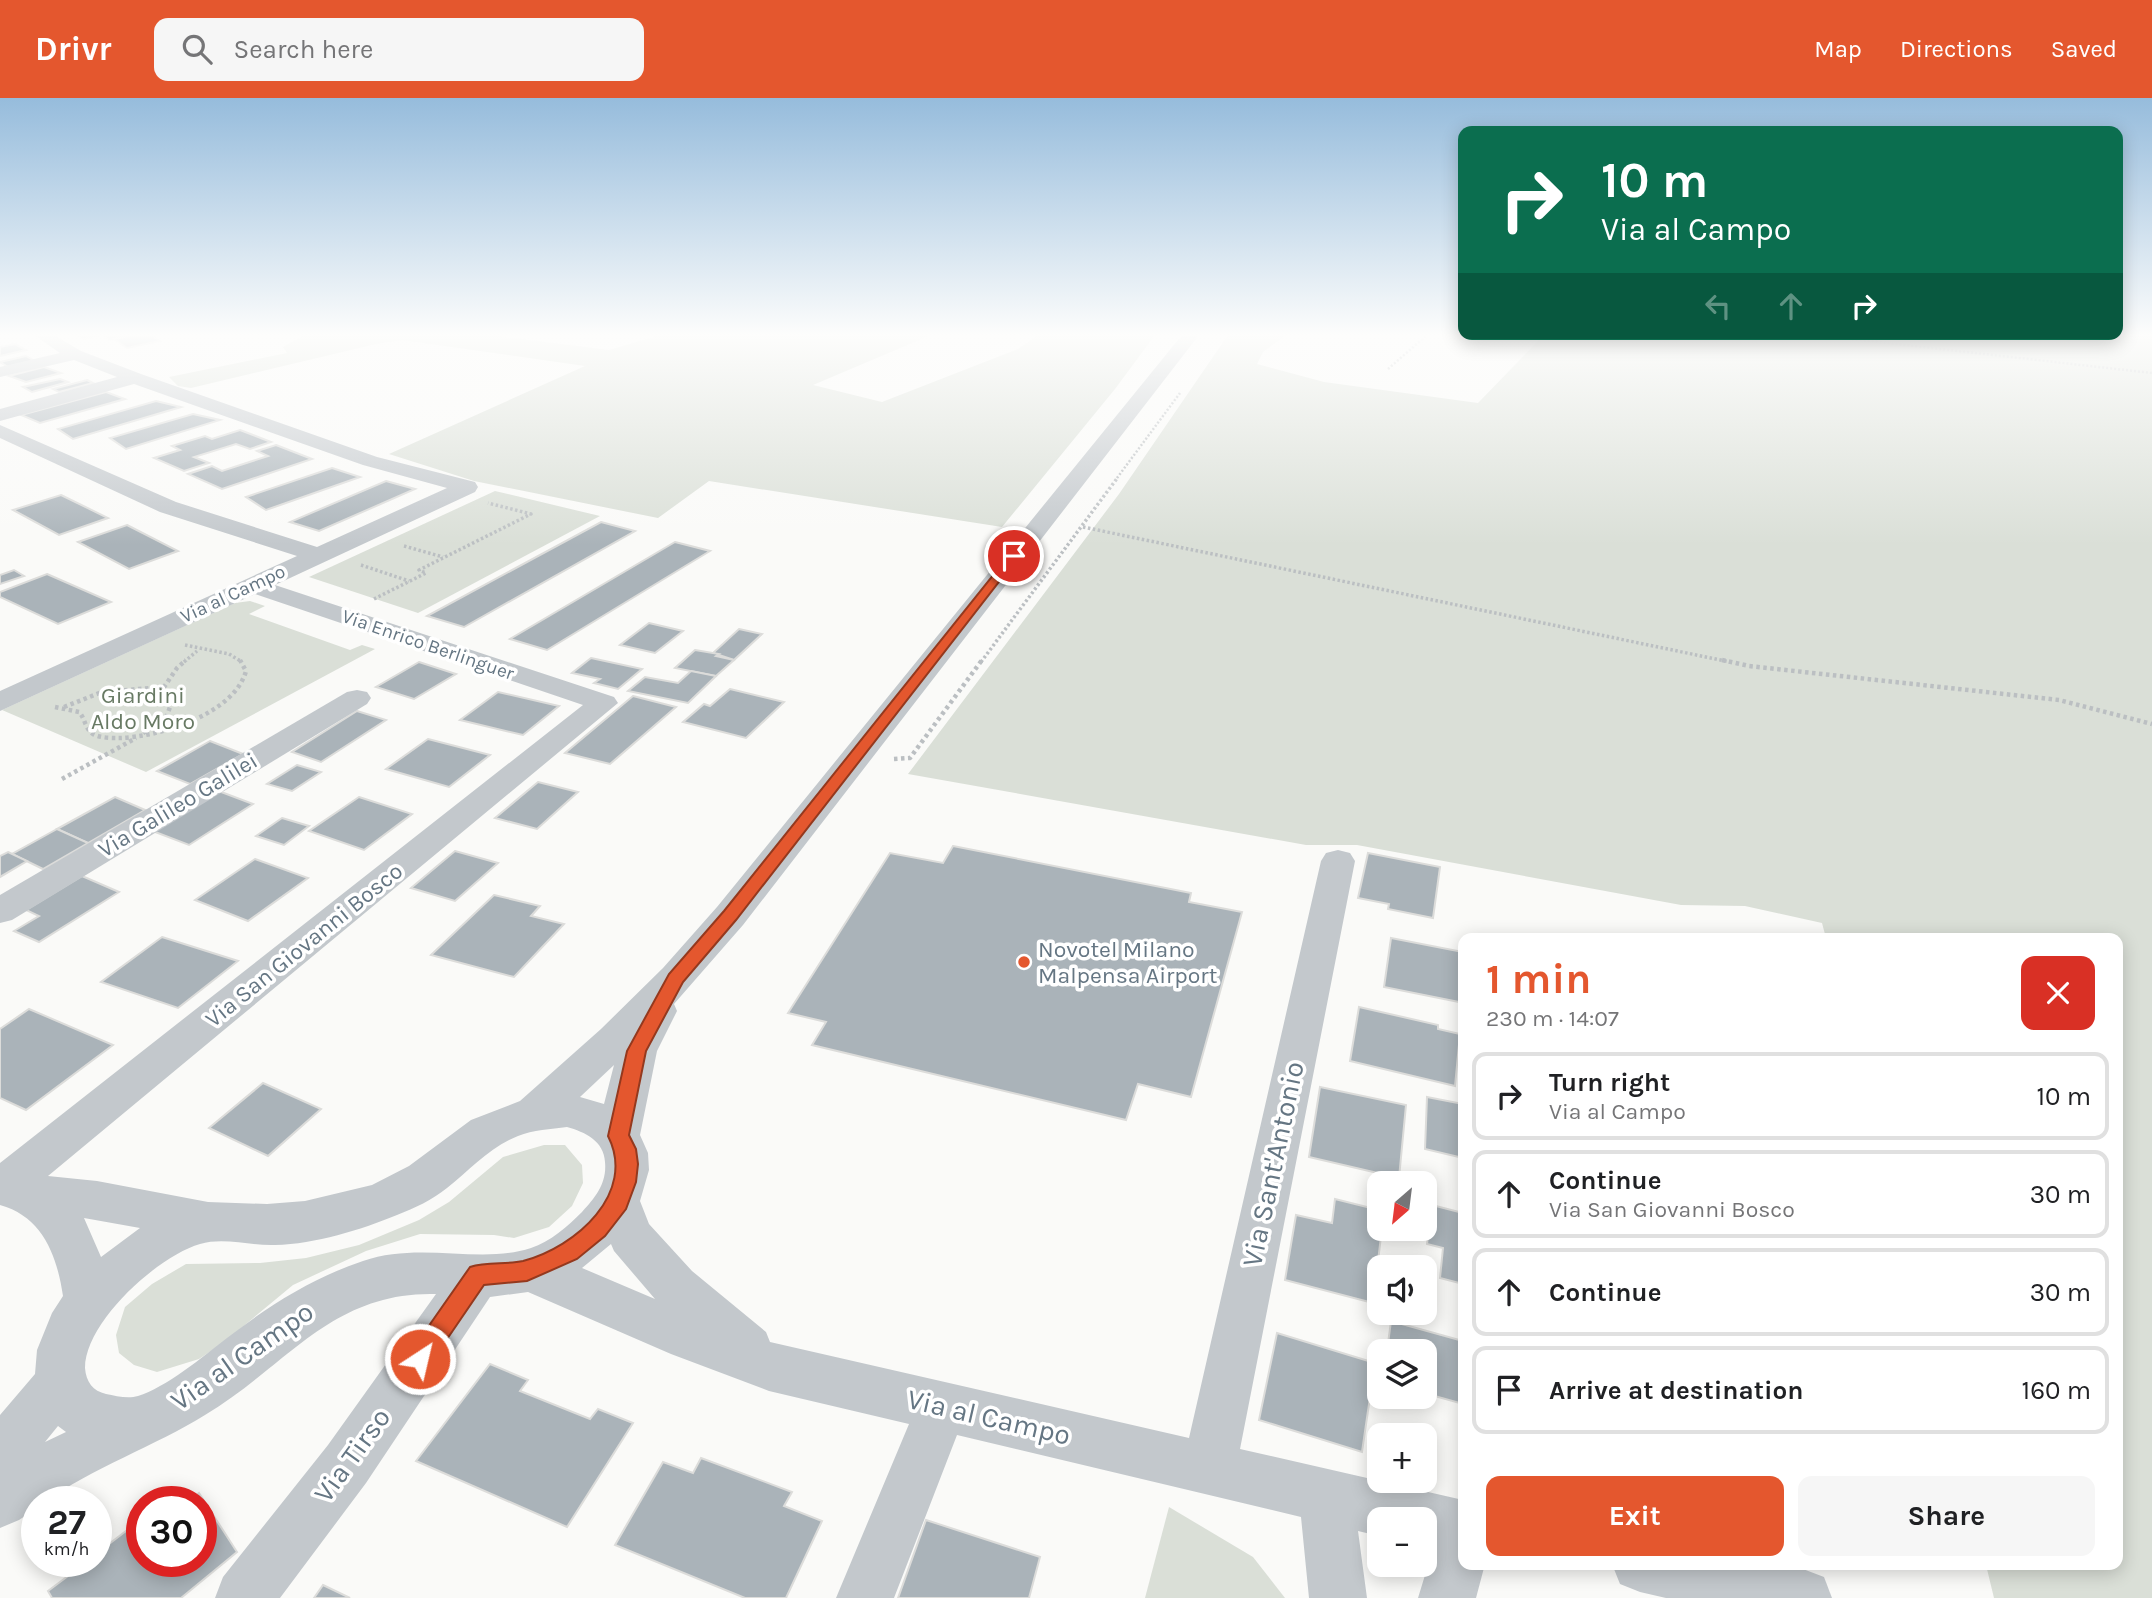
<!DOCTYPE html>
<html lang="en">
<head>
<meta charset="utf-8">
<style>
	body { margin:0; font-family:Karla,sans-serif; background:#f6f6f6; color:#202124; height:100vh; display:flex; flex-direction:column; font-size:26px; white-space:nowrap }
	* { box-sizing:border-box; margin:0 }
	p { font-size:23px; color:#757577 }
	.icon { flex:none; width:38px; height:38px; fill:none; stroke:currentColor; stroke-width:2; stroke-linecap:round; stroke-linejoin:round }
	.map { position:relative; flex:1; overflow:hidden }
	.drawer { position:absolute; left:1458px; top:835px; width:665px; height:637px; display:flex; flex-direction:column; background:#fff; border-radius:14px; box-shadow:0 4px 18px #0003 }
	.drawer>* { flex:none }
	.hud { position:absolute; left:1458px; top:28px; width:665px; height:214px; border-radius:14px; box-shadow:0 4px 18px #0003; background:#0b6e4f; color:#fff; overflow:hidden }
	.needle { width:46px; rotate:208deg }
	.controls { position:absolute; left:1367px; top:1073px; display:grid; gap:14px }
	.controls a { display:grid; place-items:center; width:70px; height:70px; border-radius:14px; background:#fff; box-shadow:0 4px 18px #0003; font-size:35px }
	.speed { position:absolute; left:21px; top:1388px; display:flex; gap:14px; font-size:35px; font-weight:700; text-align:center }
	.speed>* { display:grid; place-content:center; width:91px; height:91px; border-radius:50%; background:#fff; box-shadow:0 4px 18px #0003; line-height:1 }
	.speed small { font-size:18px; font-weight:400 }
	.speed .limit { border:10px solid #d22; background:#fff; color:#111 }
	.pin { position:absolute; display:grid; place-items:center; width:60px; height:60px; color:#fff; margin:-30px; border:4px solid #fff; border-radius:50%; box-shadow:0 2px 7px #0007 }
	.me { position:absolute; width:77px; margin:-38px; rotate:35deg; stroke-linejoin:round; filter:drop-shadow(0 0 5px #0008) }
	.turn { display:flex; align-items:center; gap:24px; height:147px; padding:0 28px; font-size:32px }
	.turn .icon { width:91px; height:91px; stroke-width:2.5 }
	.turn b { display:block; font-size:49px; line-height:60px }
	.lanes { display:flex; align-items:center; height:66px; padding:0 28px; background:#0003; justify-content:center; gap:35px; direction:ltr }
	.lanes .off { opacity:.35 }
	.round { display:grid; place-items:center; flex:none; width:74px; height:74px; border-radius:14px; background:#f6f6f6 }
	.head { display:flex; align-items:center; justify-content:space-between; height:119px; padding:0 28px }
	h1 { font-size:42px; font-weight:700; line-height:52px; color:#e4572e }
	.action { display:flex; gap:14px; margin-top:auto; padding:14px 28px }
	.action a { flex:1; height:80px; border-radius:14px; background:#e4572e; color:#fff; font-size:28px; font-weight:700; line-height:80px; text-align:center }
	.action a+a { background:#f6f6f6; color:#202124 }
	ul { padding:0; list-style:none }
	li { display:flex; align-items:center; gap:21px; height:88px; margin:0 14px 10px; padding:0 14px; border:4px solid #e0e0e0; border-radius:14px }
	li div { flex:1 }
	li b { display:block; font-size:26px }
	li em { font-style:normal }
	header { display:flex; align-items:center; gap:42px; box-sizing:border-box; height:98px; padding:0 35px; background:#e4572e; color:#fff }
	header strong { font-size:33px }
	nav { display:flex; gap:38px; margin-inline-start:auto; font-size:24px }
	.search { width:490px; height:63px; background:#f6f6f6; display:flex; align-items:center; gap:18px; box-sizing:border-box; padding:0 24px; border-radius:14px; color:#757577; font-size:26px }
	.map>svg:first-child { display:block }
</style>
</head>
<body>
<header>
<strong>Drivr</strong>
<div class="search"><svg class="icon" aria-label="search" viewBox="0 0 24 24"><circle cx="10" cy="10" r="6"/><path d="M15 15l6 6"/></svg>Search here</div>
<nav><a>Map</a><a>Directions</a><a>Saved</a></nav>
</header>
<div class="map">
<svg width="2152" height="1500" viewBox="0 0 2152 1500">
	<rect width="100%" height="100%" fill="#fafaf8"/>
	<g fill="#dadfd7">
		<polygon points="304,237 490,237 609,252 660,237 931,237 813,287 882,304 1018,251 1038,237 1155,237 1115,291 1002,429 709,383 658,420 474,383 389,356 585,268 402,242 376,246 191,290 178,288 169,279 287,255 283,249"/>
		<polygon points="1228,237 1286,237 1263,254 1257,266 1324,284 1478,305 1544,237 2152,237 2152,1500 1994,1500 1986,1467 2118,1466 2118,840 1826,840 1822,825 1745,808 1681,807 1357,747 1306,747 908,676 1119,396"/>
		<polygon points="495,393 600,418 418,515 309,479"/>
		<polygon points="250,503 265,508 249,516 350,552 362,547 375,551 146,674 2,612 235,505"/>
		<polygon points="544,1047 565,1047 582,1067 583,1085 572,1108 549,1129 514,1140 494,1137 420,1136 366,1153 293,1187 223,1245 199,1261 157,1274 134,1267 119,1255 116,1237 125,1209 152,1186 186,1166 260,1165 306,1160 359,1147 419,1122 449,1104 503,1059"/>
		<polygon points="1169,1409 1253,1459 1285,1500 1145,1500"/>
	</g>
	<g fill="#aab3b9" stroke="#dcdcda" stroke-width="2">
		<polygon points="78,237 134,237 110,242 103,237 83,241"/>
		<polygon points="134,237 151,237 160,243 127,250 114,241"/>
		<polygon points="15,246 26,252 0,258 0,249"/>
		<polygon points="26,258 35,263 8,269 0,264"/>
		<polygon points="44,269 61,275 26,284 9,278"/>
		<polygon points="60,281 68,284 32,294 23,289"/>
		<polygon points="87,282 93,285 59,294 53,291"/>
		<polygon points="106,294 125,301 40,325 21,317"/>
		<polygon points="156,303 181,309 73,341 58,331"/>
		<polygon points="193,316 220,322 126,351 110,340"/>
		<polygon points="240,332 271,344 250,351 236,346 194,359 209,365 184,373 154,360 180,352 172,348 205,338 212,341"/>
		<polygon points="276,347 312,361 222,391 188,376 212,368 222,373 268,358 257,353"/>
		<polygon points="332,370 360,379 266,412 246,399"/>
		<polygon points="386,383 415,391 319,433 290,424"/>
		<polygon points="61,397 108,420 59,437 13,412"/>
		<polygon points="601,424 635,433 464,529 427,518"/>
		<polygon points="127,427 178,453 129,471 78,444"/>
		<polygon points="675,444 710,453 547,552 510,541"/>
		<polygon points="14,472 24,478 0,486 0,477"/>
		<polygon points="47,476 111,504 58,526 0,499 0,494"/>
		<polygon points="649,525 683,533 655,555 620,547"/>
		<polygon points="739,531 762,536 734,562 713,555"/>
		<polygon points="695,552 719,556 716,558 734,562 716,578 675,570"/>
		<polygon points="591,560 642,571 618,591 594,585 600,581 572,575"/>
		<polygon points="419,564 456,576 414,601 376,589"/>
		<polygon points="691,573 716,578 688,605 628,593 645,579 678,585"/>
		<polygon points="730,591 784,604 746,640 683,624 704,606 710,608"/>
		<polygon points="498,594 559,608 523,637 460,622"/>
		<polygon points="633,598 676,609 610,666 565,655"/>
		<polygon points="357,613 386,622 321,664 292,654"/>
		<polygon points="428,641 490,657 449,689 386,671"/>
		<polygon points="210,643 243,656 190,686 157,673"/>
		<polygon points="297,667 321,674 292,693 267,686"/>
		<polygon points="538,684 578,694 537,731 495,720"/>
		<polygon points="216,692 253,706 189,747 150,732"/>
		<polygon points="115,699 145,712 88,745 57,731"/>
		<polygon points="359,699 412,716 364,752 309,733"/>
		<polygon points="282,720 309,728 284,747 256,738"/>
		<polygon points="57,731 88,745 43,771 12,756"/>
		<polygon points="953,748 1191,795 1189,804 1242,814 1191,999 1138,986 1126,1022 812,947 826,924 788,915 890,755 943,765"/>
		<polygon points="455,753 498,765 455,803 411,790"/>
		<polygon points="8,754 27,763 0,779 0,758"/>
		<polygon points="1368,755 1440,769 1433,820 1388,811 1389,806 1358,800"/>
		<polygon points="255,761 308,780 248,823 195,802"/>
		<polygon points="82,778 119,794 39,844 14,833 39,818 26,812"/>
		<polygon points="494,797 540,808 531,818 564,826 514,879 431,857"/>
		<polygon points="162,839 238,863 178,910 101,884"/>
		<polygon points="1391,840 1463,854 1459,904 1384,889"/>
		<polygon points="1359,909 1438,927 1438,931 1460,936 1455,988 1350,963"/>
		<polygon points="29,911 113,947 26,1012 0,1000 0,931"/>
		<polygon points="263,985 321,1011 268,1058 209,1030"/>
		<polygon points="1320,989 1406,1007 1399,1080 1309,1059"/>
		<polygon points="1427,999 1463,1006 1463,1060 1425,1051"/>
		<polygon points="1335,1101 1379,1112 1379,1130 1382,1130 1373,1205 1285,1182 1296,1117 1332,1125"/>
		<polygon points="1432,1107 1463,1115 1463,1186 1440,1180 1443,1150 1427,1146"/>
		<polygon points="1391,1223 1463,1243 1463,1306 1424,1295 1424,1253 1387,1253"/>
		<polygon points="1277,1235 1375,1265 1362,1354 1259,1322"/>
		<polygon points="490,1266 528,1282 520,1293 590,1321 598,1311 633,1325 567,1429 416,1363"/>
		<polygon points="701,1360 792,1394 784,1408 822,1423 786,1500 745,1500 615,1447 663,1364 693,1375"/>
		<polygon points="199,1395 237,1454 181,1500 52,1500 48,1493 88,1463 96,1463 96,1456 139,1423 142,1428 142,1463 201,1463 201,1404 188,1404"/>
		<polygon points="926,1422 1040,1459 1029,1500 898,1500"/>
		<polygon points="323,1487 350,1500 314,1500"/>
	</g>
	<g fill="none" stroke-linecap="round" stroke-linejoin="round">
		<g stroke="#bbbfc2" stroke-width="2.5" stroke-dasharray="2 2" stroke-linecap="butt">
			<polyline points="1816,237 2152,275"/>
			<polyline points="1388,271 1427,237"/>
			<polyline points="1117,380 1180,295"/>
		</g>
		<g stroke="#bbbfc2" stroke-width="3.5" stroke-dasharray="2.5 2.5" stroke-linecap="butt">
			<polyline points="1083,429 1730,564"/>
			<polyline points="404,448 443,459"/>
			<polyline points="361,467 409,483"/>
			<polyline points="374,501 426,475 419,472 531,416 488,405"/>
			<polyline points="185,547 229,556 242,564"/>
			<polyline points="184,564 197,553"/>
			<polyline points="981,564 1118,379"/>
		</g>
		<g stroke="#bbbfc2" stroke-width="4.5" stroke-dasharray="3.5 3.5" stroke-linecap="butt">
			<polyline points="1722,562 1749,568 2059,602 2152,626"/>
			<path d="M55 609 79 614C85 620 85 631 93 636 100 640 111 640 119 640 160 639 234 616 246 573L240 562"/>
			<polyline points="64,609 102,594 163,589"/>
			<polyline points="143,635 166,620 170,609 160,595 177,570 186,562"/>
			<polyline points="894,661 910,660 982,562"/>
			<polyline points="62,681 136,640"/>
		</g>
		<g fill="#c3c8cc" fill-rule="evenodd">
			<path d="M34 237H54L81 253 141 276 377 359 475 384 478 389 475 394 275 487 614 599 618 605 48 1078 97 1083 208 1104 267 1106 305 1103 372 1087 409 1068 471 1022 520 1003 601 931 663 870 717 809 1182 237H1199L743 827 674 906 677 913 657 953 640 1037 648 1055 649 1072 640 1103 649 1126 692 1173 766 1234 770 1244 1189 1340 1321 763 1326 755 1338 752 1350 755 1355 763 1240 1351 1463 1402V1466H1485L1476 1500H1418L1433 1451 1424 1449V1421H1379V1438L1358 1433 1367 1500H1309L1301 1419 957 1337 894 1500H836L909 1326 769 1293 671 1256 528 1194 490 1199 366 1385 280 1500H215L223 1479 328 1347 436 1196C331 1193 286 1269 205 1317 155 1348 92 1370 45 1404H37V1410L19 1422 0 1430V1317L35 1276 37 1252 52 1215 63 1198C57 1158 43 1119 0 1107V1065L583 607 255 496 0 613V593L297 458 160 414 0 340V327L176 404 317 449 447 390 363 367 134 286 0 323V311L117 279 74 262 0 279V269L60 255ZM614 967 604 1006 580 999ZM567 1029C585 1034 604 1043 605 1064 607 1085 596 1099 582 1114 568 1128 550 1144 531 1150 480 1167 421 1143 363 1163 312 1180 270 1207 227 1240 204 1258 165 1290 138 1298 128 1301 116 1298 106 1296 93 1293 86 1284 85 1270 85 1224 158 1158 200 1146 224 1139 251 1148 275 1147 316 1146 360 1132 397 1117 415 1110 432 1102 447 1090 470 1072 490 1049 518 1038 533 1032 551 1031 567 1029ZM84 1120 140 1130 101 1159ZM611 1146 614 1153 655 1201 582 1170ZM58 1328 66 1334 45 1344Z"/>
			<polygon points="357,592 367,594 371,600 367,606 12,822 0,825 0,797 347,594"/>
			<polygon points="1612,1466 1781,1466 1803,1471 1824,1479 1832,1500 1666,1500 1640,1494 1620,1486"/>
		</g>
	</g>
	<linearGradient id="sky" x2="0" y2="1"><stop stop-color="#96bcdc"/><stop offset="0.53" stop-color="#fdfdfc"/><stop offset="1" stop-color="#fdfdfc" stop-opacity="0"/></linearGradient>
	<rect width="2152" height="447" fill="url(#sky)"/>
	<path fill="#e4572e" stroke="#94391e" stroke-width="2" d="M1010 456 1019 458 736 822 683 884 646 953 629 1037 636 1051 638 1066 636 1084 626 1111 605 1138 577 1161 527 1183 484 1187 428 1269 420 1272 412 1269 408 1261 412 1252 470 1169C487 1163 506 1167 523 1163 576 1149 637 1095 608 1038L627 953 669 876 724 813Z"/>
	<circle fill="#e4572e" stroke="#fff" stroke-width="2.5" cx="1024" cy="864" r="7"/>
	<g text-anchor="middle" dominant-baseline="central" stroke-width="7" stroke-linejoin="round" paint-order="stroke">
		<g font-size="19" fill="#657683" stroke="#fff">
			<text transform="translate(233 496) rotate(-25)">Via al Campo</text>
			<text transform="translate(428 547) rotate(19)">Via Enrico Berlinguer</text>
		</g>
		<g font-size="23" fill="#687a64" stroke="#fff">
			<text x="143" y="597">Giardini<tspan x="143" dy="26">Aldo Moro</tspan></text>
		</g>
		<g font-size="23" fill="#657683" stroke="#fff">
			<text transform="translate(178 707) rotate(-31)">Via Galileo Galilei</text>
			<text transform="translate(304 847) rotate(-39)">Via San Giovanni Bosco</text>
		</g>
		<g font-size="23" fill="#657683" stroke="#fff" text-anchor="start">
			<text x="1038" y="851">Novotel Milano<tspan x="1038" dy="26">Malpensa Airport</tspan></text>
		</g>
		<g font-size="28" fill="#657683" stroke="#fff">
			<text transform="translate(1273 1066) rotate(-78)">Via Sant'Antonio</text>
			<text transform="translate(242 1258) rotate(-35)">Via al Campo</text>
			<text transform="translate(989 1319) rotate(13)">Via al Campo</text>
			<text transform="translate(352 1357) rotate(-54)">Via Tirso</text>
		</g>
	</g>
</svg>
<div class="controls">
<a><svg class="needle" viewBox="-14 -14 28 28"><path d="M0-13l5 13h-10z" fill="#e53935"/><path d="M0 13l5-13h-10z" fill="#757577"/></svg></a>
<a><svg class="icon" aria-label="sound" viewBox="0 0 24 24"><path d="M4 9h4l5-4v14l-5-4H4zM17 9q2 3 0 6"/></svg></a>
<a><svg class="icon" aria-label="layers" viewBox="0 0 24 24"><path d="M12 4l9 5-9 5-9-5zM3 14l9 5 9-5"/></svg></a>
<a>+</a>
<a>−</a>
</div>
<div class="speed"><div>27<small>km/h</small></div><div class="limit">30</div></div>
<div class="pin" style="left:1014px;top:458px;background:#d93025"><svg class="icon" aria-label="arrive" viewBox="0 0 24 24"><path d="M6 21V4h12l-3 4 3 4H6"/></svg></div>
<svg class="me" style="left:420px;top:1261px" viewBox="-20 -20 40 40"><circle r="17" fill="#e4572e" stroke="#fff" stroke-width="3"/><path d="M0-11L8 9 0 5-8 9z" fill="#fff"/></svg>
<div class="hud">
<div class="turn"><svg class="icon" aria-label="right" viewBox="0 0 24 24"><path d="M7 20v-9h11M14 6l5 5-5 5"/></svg><div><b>10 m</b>Via al Campo</div></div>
<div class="lanes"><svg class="icon off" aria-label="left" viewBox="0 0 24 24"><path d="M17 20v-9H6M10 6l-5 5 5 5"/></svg><svg class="icon off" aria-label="ahead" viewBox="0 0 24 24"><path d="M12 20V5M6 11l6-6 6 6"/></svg><svg class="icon" aria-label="right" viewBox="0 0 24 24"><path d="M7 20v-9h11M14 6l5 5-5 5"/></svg></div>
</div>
<section class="drawer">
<div class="head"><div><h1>1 min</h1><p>230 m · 14:07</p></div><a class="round" style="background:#d93025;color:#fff"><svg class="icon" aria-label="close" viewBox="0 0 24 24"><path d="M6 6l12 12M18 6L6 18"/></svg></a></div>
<ul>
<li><svg class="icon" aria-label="right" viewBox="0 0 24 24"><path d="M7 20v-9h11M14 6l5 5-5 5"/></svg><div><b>Turn right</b><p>Via al Campo</p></div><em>10 m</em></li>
<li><svg class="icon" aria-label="ahead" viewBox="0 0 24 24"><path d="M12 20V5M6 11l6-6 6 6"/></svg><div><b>Continue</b><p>Via San Giovanni Bosco</p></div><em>30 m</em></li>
<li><svg class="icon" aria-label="ahead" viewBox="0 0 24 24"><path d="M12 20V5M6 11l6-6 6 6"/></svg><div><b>Continue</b></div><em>30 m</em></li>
<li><svg class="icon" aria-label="arrive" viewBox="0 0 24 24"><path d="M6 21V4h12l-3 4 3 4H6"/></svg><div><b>Arrive at destination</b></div><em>160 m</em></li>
</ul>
<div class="action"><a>Exit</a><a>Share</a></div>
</section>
</div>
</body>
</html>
